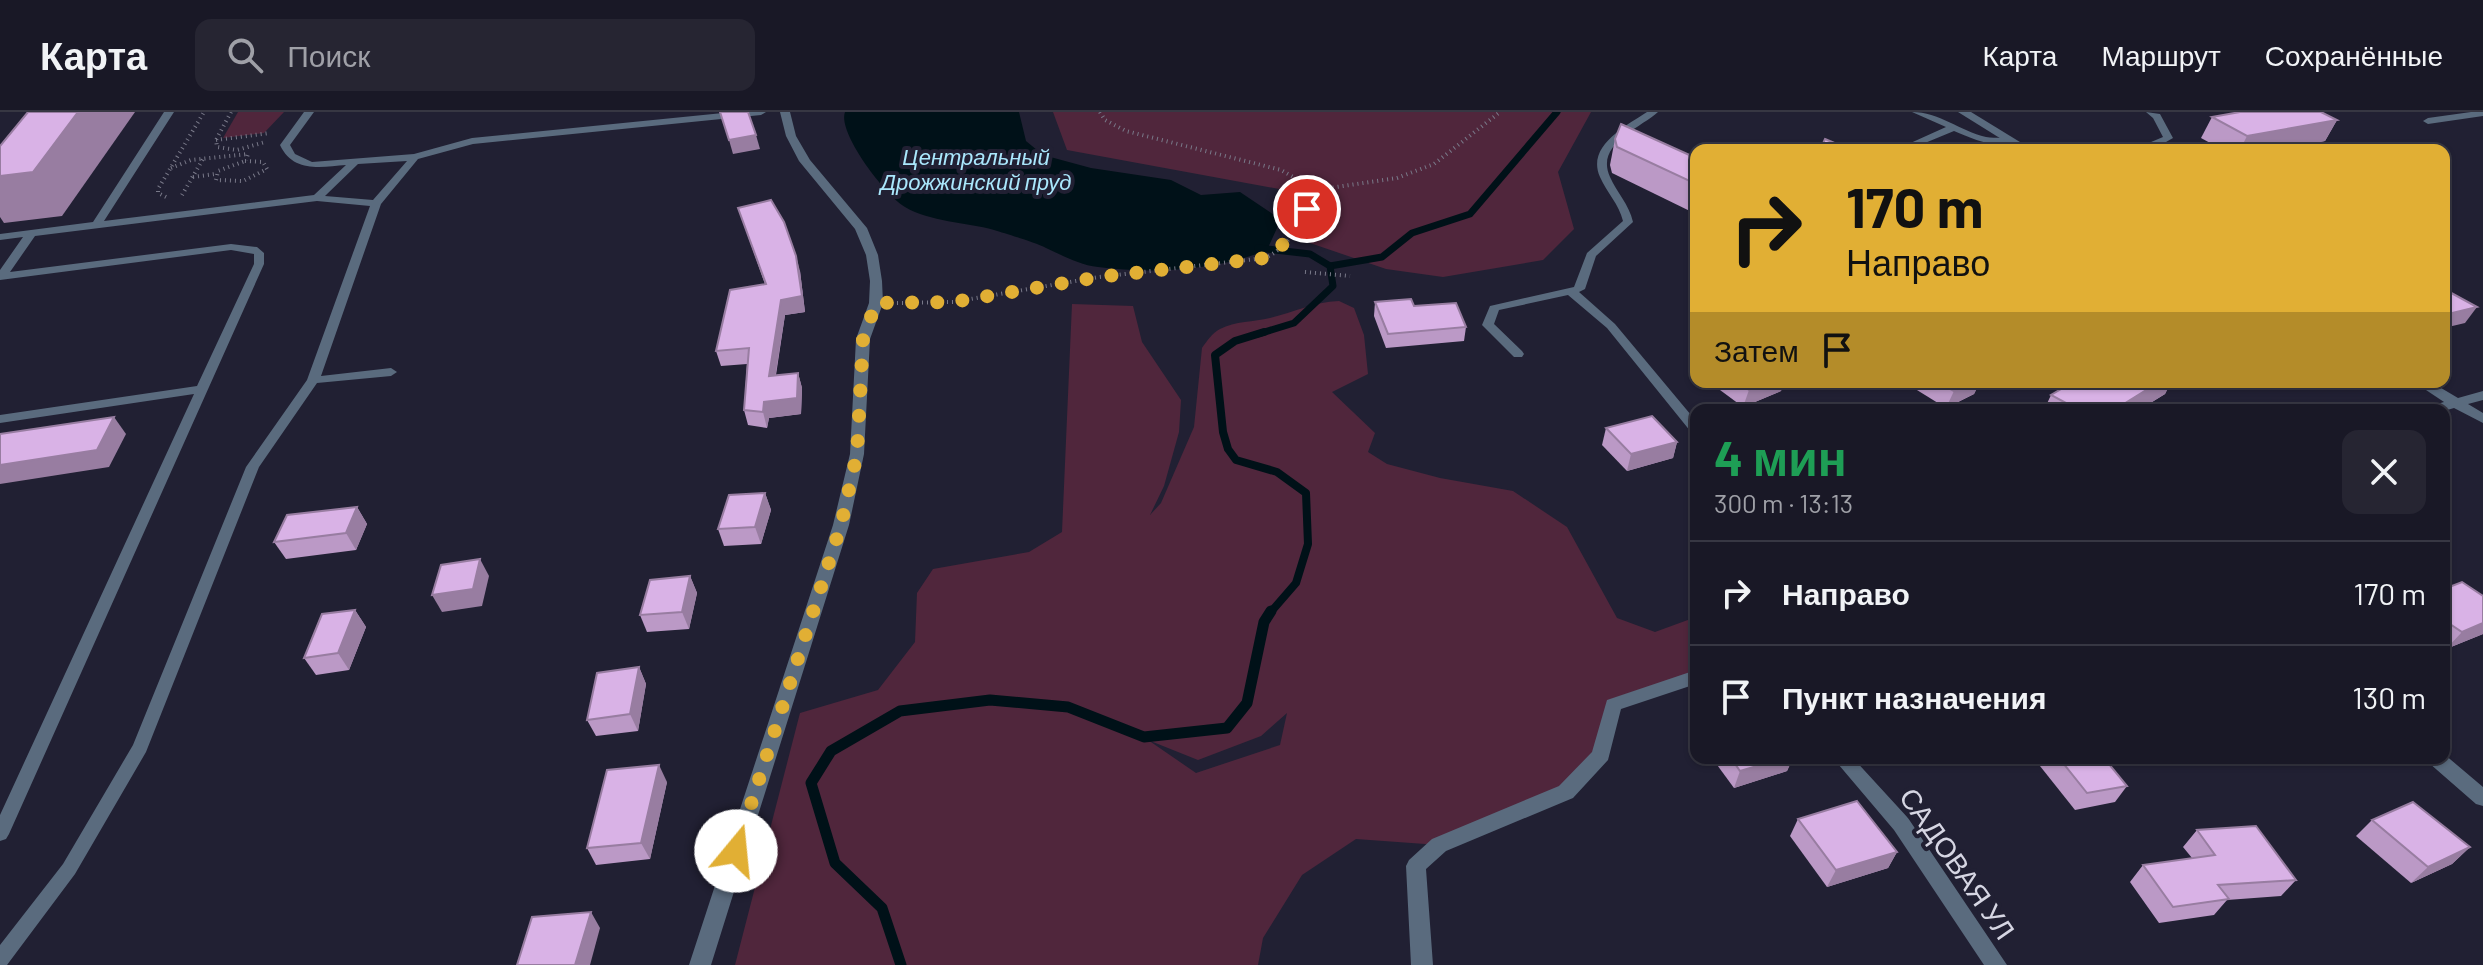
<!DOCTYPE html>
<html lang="ru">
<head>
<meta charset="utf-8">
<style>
	body { margin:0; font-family:Barlow,sans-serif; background:#262532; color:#f1f3f6; height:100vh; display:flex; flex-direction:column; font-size:30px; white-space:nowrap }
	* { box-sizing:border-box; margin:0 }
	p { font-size:26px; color:#9fa0a7 }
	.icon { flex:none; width:44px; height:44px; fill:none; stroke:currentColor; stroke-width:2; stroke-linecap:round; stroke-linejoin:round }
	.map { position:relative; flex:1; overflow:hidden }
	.details { position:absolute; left:1690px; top:292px; width:760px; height:360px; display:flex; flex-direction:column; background:#191826; border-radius:16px; box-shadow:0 2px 6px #0004,0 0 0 2px #373743 }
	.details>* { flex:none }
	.hud { position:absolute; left:1690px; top:32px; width:760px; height:244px; border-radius:16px; box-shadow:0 2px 6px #0004,0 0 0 2px #373743; background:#e1af34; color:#111; overflow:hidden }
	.pin { position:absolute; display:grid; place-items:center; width:68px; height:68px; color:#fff; margin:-34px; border:4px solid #fff; border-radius:50%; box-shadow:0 2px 8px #0007 }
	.me { position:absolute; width:88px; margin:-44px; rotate:17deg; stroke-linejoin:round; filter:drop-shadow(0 0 6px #0008) }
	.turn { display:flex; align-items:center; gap:28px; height:168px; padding:0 24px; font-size:36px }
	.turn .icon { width:104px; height:104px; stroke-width:2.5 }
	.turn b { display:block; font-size:56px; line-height:68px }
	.then { display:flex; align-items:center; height:76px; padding:0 24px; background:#0003; gap:16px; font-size:30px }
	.round { display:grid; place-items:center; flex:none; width:84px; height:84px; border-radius:16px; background:#262532 }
	.overview { display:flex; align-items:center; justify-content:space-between; height:136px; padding:0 24px }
	h1 { font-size:48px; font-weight:700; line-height:60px; color:#1e9e55 }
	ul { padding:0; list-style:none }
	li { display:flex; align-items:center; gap:24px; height:104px; padding:0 24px; border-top:2px solid #373743 }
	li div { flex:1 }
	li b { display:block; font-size:30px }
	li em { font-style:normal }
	header { display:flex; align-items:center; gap:48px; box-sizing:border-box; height:112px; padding:0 40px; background:#191826; border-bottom:2px solid #373743 }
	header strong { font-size:38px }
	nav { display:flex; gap:44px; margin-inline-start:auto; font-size:28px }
	.search { width:560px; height:72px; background:#262532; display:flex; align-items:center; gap:20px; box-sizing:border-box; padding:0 28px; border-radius:16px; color:#9fa0a7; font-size:30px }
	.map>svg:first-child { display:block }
</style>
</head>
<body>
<header>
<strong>Карта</strong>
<div class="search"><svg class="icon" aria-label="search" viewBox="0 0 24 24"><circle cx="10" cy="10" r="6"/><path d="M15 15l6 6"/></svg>Поиск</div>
<nav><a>Карта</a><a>Маршрут</a><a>Сохранённые</a></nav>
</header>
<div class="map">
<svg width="2483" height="853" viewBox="0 0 2483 853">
	<rect width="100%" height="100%" fill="#212033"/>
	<g fill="#50263c" fill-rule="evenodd">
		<polygon points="238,0 284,0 264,21 223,26"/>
		<polygon points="1053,0 1591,0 1558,60 1574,117 1543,148 1443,165 1386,157 1310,131 1279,77 1067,38"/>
		<path d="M1339 189 1354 196 1364 223 1368 262 1332 280 1375 321 1368 340 1387 352 1440 366 1513 379 1567 415 1617 506 1655 520 1696 505V565L1613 593 1601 643 1566 680 1439 733 1356 727 1302 763 1263 826 1258 853H735L800 601 878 578 915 530 917 481 933 457 1029 440 1062 420 1072 192 1133 194 1142 230 1181 288 1179 320 1164 374 1150 403 1161 391 1194 315 1202 236C1207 229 1212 221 1220 217 1235 209 1254 210 1270 206 1295 200 1313 190 1339 189ZM1287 601 1280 633 1196 661 1148 628 1198 648 1261 624Z"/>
	</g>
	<path fill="#001118" d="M845 0H1019L1026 29 1043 43 1091 56 1171 68 1201 83 1240 80 1277 105V116L1267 138C1216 159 1152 162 1098 155 1079 153 1062 143 1046 136 1034 130 1007 122 994 118 966 110 930 110 905 95 886 84 837 21 845 0Z"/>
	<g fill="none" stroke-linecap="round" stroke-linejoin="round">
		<g stroke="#001118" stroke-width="7">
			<polyline points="1330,154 1382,145 1412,121 1470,102 1557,0"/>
			<polyline points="1258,222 1294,211 1333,174 1330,154 1310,142 1258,136"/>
		</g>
		<polyline stroke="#001118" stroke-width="8" points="1264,220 1235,229 1215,243 1223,320 1228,337 1236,348 1277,360 1306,381 1308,432 1296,471 1270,501"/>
		<polyline stroke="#001118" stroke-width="11" points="901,853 882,796 835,751 811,671 831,639 900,599 990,588 1068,595 1144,625 1227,616 1247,591 1264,510 1271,499"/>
		<g stroke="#797989" stroke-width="4" stroke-dasharray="1 4" stroke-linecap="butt">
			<polyline points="231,0 216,28 217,35 237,38 265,30"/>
			<polyline points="1100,0 1105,8 1126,19 1281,58 1316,78"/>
			<polyline points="216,28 270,21"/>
			<polygon points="245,49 263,50 267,57 243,69 216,68 218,59"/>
			<polyline points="171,56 191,48 248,42 246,48"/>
			<polyline points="193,65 215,62"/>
			<polyline points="182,83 203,47"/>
			<polyline points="166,85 158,81 158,77 204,0"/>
			<polyline points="1305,160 1350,164"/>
			<path d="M897 191 953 190 1099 165 1265 146C1292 134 1304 103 1316 78L1397 66 1434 52 1500 0"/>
		</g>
		<g fill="#5a6b7e" fill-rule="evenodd">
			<path d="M164 0H174L104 109 314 83 346 53C321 55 293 61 280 33L304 0H314L290 33 295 42 312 50 414 42 472 26 733 0H766L761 3 473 32 418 47 381 92 321 264 391 256 397 260 391 264 317 271 259 355 146 640 75 762 7 853H0V833L63 752 133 633 246 355 307 268 370 94 317 89 35 124 10 160 231 132 257 135 264 141V152L9 722 6 727 0 729V703L194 282 0 311V303L197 274 254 152V142L231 138 0 168V158L23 125 0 128V122L93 110ZM407 49 373 88 325 84 358 52Z"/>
			<path d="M1647 0H1658C1639 17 1595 32 1610 65 1617 81 1629 92 1633 110L1596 144 1585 177 1579 180 1615 212 1696 309V321L1691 320 1607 216 1568 183 1499 198 1494 212 1522 239 1524 242 1522 245H1514L1482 213 1490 194 1574 175 1587 141 1623 109C1619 92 1607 81 1600 65 1586 34 1626 14 1647 0Z"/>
			<path d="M1912 0C1939 0 1960 19 1986 25 1996 27 2007 24 2017 29 1997 38 1973 27 1954 19L1908 38H1895L1946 15Z"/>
			<polygon points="2146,0 2160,2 2173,26 2152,38 2132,38 2163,25 2153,6"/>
			<polygon points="2471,0 2483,0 2483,4 2428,12 2423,9 2428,6"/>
		</g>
		<g fill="#5a6b7e" fill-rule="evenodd">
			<polygon points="780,0 790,0 796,24 810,48 867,116 878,143 882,169 883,191 870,227 864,342 849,413 711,853 689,853 833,413 850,342 856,227 869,191 870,169 866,143 855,117 799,49 786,24"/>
			<polygon points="1958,0 1971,0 2033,38 2019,38"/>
			<polygon points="2414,270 2431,270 2458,286 2483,279 2483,288 2468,292 2483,301 2483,311 2454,296 2444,299 2425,298 2427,295 2444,290"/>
			<polygon points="1696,558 1696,572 1621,597 1608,648 1573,686 1446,739 1426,757 1433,853 1411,853 1406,754 1409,748 1432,727 1559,674 1592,640 1607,588"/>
			<polygon points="2444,642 2483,675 2483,694 2476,692 2429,651 2427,646 2444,646"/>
			<polygon points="1833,646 1853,646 1908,706 2007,853 1984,853 1894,718"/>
		</g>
	</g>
	<g fill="#bb99c6">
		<polygon points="2212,5 2337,8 2325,29 2276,38 2223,38 2201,26"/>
		<polygon points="1615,27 1696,46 1696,102 1612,61 1610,53"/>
		<polygon points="738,96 800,159 805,200 785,203 776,263 798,261 802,276 801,302 769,306 767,316 748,313 744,298 747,252 721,254 716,239 765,172"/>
		<polygon points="1375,190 1414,194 1466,215 1464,229 1386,236 1374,204"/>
		<polygon points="1722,270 1784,270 1781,279 1743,295 1720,278"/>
		<polygon points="1904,270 1980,270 1974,282 1946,296"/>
		<polygon points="2073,270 2171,270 2165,282 2139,298 2044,298 2051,283"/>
		<polygon points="1606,316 1677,330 1673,346 1627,359 1602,333"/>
		<polygon points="765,381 771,398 761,432 724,434 718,417"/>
		<polygon points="357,395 367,412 356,438 286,447 274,430"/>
		<polygon points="690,464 697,481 689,517 647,520 640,503"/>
		<polygon points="2444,477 2483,484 2483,522 2446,537 2444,535"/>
		<polygon points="355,498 366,515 349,558 316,563 304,546"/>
		<polygon points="639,555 646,572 638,619 596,624 587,608"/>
		<polygon points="1712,646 1793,646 1787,659 1734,676"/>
		<polygon points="2038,646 2104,646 2127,674 2115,690 2075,698 2036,649"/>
		<polygon points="667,670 650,747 596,753 587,736"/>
		<polygon points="1798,707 1897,740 1888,756 1827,775 1790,724"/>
		<polygon points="2372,708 2470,735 2452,752 2411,771 2356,724"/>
		<polygon points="2197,718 2296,768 2281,784 2227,788 2214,803 2159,811 2130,770 2143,753 2192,746 2183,735"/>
	</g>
	<g fill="#987da1">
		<polygon points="78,0 135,0 62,104 4,111 0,105 0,64"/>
		<polygon points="2337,8 2325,29 2276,38 2240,38 2247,24"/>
		<polygon points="756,23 760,37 733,42 729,28"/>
		<polygon points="796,144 800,159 805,200 785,203 773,279 769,264 781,188"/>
		<polygon points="2477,195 2465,211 2444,216 2444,203"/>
		<polygon points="798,261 802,276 801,302 769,306 767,316 763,300 764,290"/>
		<polygon points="1769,270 1784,270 1781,279 1743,295 1749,278"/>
		<polygon points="1973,270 1980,270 1974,282 1946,296 1954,279"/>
		<polygon points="2159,270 2171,270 2165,282 2139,298 2114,298"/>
		<polygon points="114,305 126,322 109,355 0,372 0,353"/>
		<polygon points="1677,330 1673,346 1627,359 1631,342"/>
		<polygon points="765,381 771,398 761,432 755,415"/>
		<polygon points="357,395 367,412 356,438 346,421"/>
		<polygon points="480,447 489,464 482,494 442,500 432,483"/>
		<polygon points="690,464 697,481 689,517 682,500"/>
		<polygon points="355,498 366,515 349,558 338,541"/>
		<polygon points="2483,511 2483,522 2446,537 2462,520"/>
		<polygon points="639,555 646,572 638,619 630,602"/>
		<polygon points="1784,646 1793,646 1787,659 1734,676 1740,659"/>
		<polygon points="659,653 667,670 650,747 641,731"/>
		<polygon points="2470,735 2452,752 2411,771 2428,755"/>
		<polygon points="1897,740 1888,756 1827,775 1836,758"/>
		<polygon points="591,800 600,816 590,853 575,853"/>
	</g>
	<g fill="#d9b2e6" stroke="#987da1" stroke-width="2">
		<polygon points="28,0 78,0 33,60 0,64 0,34"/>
		<polygon points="720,0 748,0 756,23 729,28"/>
		<polygon points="2240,0 2321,0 2337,8 2247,24 2212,5"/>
		<polygon points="1621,12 1696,46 1696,72 1617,35 1615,27"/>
		<polygon points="1825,27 1851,38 1820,38"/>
		<polygon points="771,88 784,110 796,144 802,184 781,188 769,264 798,261 797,286 764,290 763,300 744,298 749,236 716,239 730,178 766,172 738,96"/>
		<polygon points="2444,177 2477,195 2444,203"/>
		<polygon points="1411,187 1414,194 1456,191 1466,215 1388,222 1375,190"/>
		<polygon points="1737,270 1769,270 1749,278"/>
		<polygon points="1938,270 1973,270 1954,279"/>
		<polygon points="2073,270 2159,270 2114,298 2079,298 2051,283"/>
		<polygon points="1652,304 1677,330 1631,342 1606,316"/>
		<polygon points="114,305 97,338 0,353 0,322"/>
		<polygon points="765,381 755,415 718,417 729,383"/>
		<polygon points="357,395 346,421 274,430 287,403"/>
		<polygon points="480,447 473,477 432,483 441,453"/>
		<polygon points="690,464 682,500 640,503 650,468"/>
		<polygon points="2462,470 2483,484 2483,511 2462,520 2444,508 2444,477"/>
		<polygon points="355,498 338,541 304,546 322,502"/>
		<polygon points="639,555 630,602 587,608 597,561"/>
		<polygon points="1731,646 1784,646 1740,659"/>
		<polygon points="2059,646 2104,646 2127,674 2087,681"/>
		<polygon points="659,653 641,731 587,736 607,658"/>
		<polygon points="1857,689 1897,740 1836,758 1798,707"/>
		<polygon points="2413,690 2470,735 2428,755 2372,708"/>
		<polygon points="2256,714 2296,768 2218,773 2229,787 2173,795 2143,753 2215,743 2197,718"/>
		<polygon points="591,800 575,853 517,853 532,805"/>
	</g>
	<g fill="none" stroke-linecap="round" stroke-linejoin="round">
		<path stroke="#e1af34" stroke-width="14" stroke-dasharray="0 25.2" d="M736 739 841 413 857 342 863 227 876 191 953 190 1099 165 1265 146C1282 138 1299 114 1307 97"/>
	</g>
	<g text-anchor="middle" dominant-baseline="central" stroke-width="8" stroke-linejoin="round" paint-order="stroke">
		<g font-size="22" font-style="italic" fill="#aae7fc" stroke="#212033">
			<text x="976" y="44">Центральный<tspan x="976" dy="25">Дрожжинский пруд</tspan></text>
		</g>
		<g font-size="28" fill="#d6d6e3" stroke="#212033">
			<text transform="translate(1958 751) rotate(55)">САДОВАЯ УЛ</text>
		</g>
	</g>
</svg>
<div class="pin" style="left:1307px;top:97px;background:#d93025"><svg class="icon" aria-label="arrive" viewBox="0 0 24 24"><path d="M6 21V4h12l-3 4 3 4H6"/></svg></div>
<svg class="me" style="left:736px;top:739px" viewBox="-20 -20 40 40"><circle r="19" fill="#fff"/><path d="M0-13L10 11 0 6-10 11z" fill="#e1af34"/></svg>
<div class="hud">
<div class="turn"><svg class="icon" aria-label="right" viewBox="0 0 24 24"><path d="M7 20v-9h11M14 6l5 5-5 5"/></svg><div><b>170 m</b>Направо</div></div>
<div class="then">Затем<svg class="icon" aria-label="arrive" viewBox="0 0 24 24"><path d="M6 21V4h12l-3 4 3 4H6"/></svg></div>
</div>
<section class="details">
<div class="overview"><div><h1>4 мин</h1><p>300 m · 13:13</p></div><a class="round"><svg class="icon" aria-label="close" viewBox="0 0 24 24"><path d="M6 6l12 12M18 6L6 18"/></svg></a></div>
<ul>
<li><svg class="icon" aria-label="right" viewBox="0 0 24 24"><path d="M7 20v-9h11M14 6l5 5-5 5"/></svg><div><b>Направо</b></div><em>170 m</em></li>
<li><svg class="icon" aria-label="arrive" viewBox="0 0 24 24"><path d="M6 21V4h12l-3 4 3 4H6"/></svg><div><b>Пункт назначения</b></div><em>130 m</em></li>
</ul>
</section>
</div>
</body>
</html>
